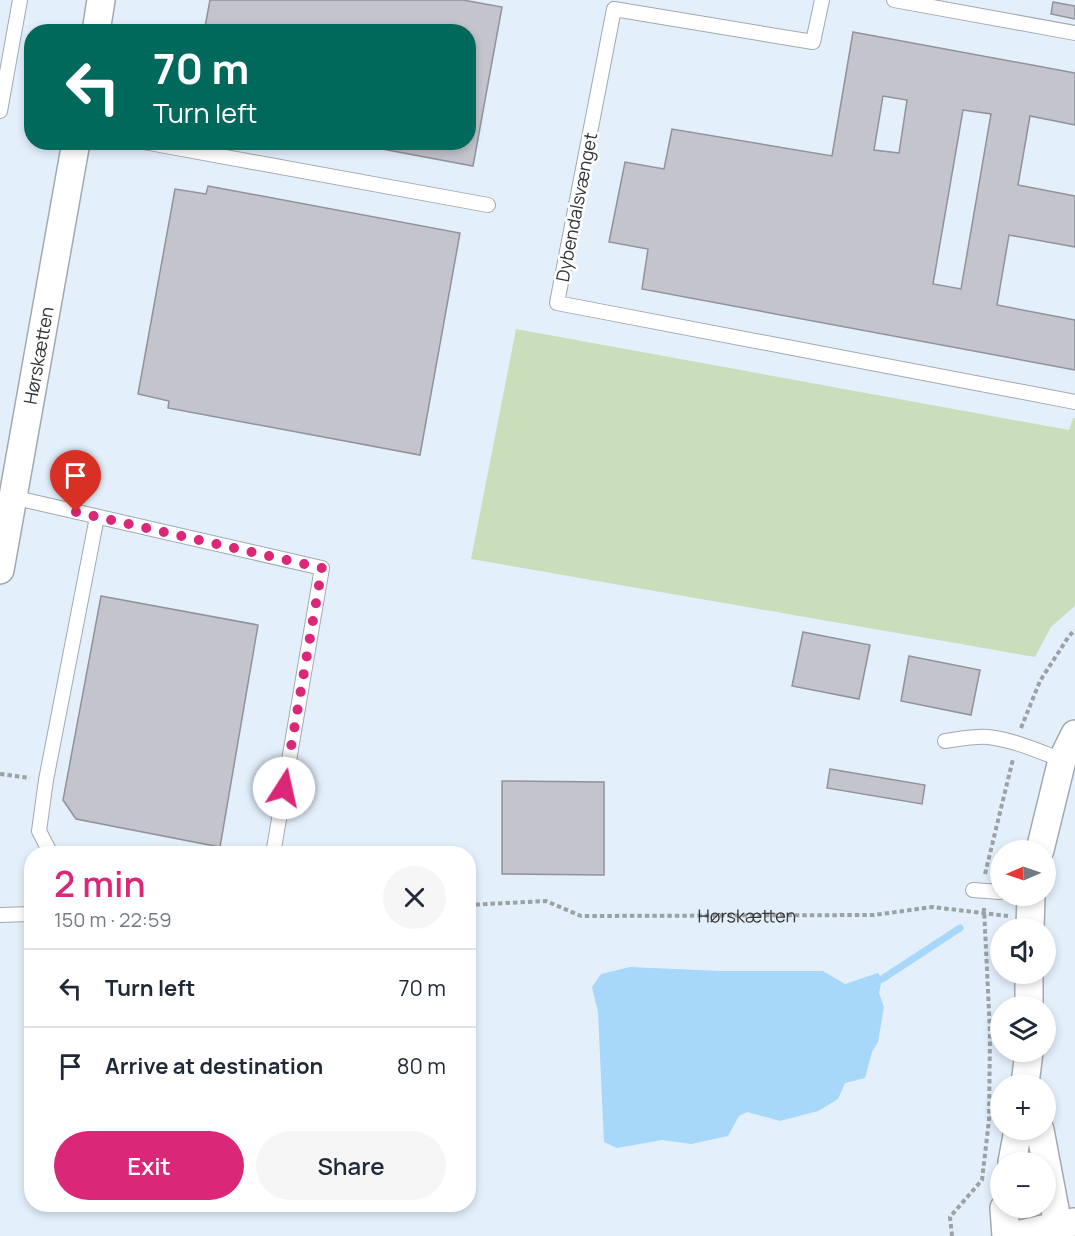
<!DOCTYPE html>
<html lang="en">
<head>
<meta charset="utf-8">
<style>
	body { margin:0; font-family:Manrope,sans-serif; background:#f6f6f7; color:#1f2937; height:100vh; display:flex; flex-direction:column; font-size:22px; white-space:nowrap }
	* { box-sizing:border-box; margin:0 }
	p { font-size:20px; color:#747a83 }
	.icon { flex:none; width:33px; height:33px; fill:none; stroke:currentColor; stroke-width:2; stroke-linecap:round; stroke-linejoin:round }
	.map { position:relative; flex:1; overflow:hidden }
	.panel { position:absolute; left:24px; top:846px; width:452px; height:366px; display:flex; flex-direction:column; background:#fff; border-radius:24px; box-shadow:0 3px 9px #0003 }
	.panel>* { flex:none }
	.guide { position:absolute; left:24px; top:24px; width:452px; height:126px; border-radius:24px; box-shadow:0 3px 9px #0003; background:#00695c; color:#fff; overflow:hidden }
	.needle { width:39px; rotate:268deg }
	.controls { position:absolute; left:990px; top:840px; display:grid; gap:12px }
	.controls a { display:grid; place-items:center; width:66px; height:66px; border-radius:50%; background:#fff; box-shadow:0 3px 9px #0003; font-size:30px }
	.pin { position:absolute; display:grid; place-items:center; width:51px; height:51px; color:#fff; margin:-62px -26px; border-radius:50% 50% 50% 0; rotate:-45deg; box-shadow:0 0 6px #0007 }
	.pin .icon { rotate:45deg }
	.me { position:absolute; width:66px; margin:-33px; rotate:10deg; stroke-linejoin:round; filter:drop-shadow(0 0 4px #0008) }
	.turn { display:flex; align-items:center; gap:21px; height:126px; padding:0 30px; font-size:27px }
	.turn .icon { width:78px; height:78px; stroke-width:2.5 }
	.turn b { display:block; font-size:42px; line-height:51px }
	.round { display:grid; place-items:center; flex:none; width:63px; height:63px; border-radius:32px; background:#f6f6f7 }
	.head { display:flex; align-items:center; justify-content:space-between; height:102px; padding:0 30px }
	h1 { font-size:36px; font-weight:600; line-height:45px; color:#db2777 }
	.button { display:flex; gap:12px; margin-top:auto; padding:12px 30px }
	.button a { flex:1; height:69px; border-radius:36px; background:#db2777; color:#fff; font-size:24px; font-weight:600; line-height:69px; text-align:center }
	.button a+a { background:#f6f6f7; color:#1f2937 }
	ul { padding:0; list-style:none }
	li { display:flex; align-items:center; gap:18px; height:78px; padding:0 30px; border-top:2px solid #e0e1e3 }
	li div { flex:1 }
	li b { display:block; font-size:22px }
	li em { font-style:normal }
	.map>svg:first-child { display:block }
</style>
</head>
<body>
<div class="map">
<svg width="1075" height="1236" viewBox="0 0 1075 1236">
	<rect width="100%" height="100%" fill="#f3f9fe"/>
	<path fill="#e3f0fc" fill-rule="evenodd" d="M0 0H1075V1236H0ZM32 32H468V142H32ZM1000 850H1046V896H1000ZM32 854H468V1204H32ZM1000 928H1046V974H1000ZM1000 1006H1046V1052H1000ZM1000 1084H1046V1130H1000ZM1000 1162H1046V1208H1000Z"/>
	<polygon fill="#c9dfbb" points="516,329 1069,430 1073,418 1075,418 1075,606 1051,627 1035,657 471,559"/>
	<polygon fill="#a7d7f9" points="630,967 720,971 823,971 845,984 878,973 882,979 879,993 884,1007 878,1042 872,1052 865,1078 845,1083 838,1099 818,1111 780,1121 747,1112 739,1116 728,1136 691,1144 662,1140 617,1148 604,1142 598,1012 592,987 601,974"/>
	<g fill="none" stroke-linecap="round" stroke-linejoin="round">
		<polyline stroke="#a7d7f9" stroke-width="7" points="882,979 960,928"/>
	</g>
	<g fill="#c3c4cc" stroke="#91929a" stroke-width="1.5" fill-rule="evenodd">
		<polygon points="210,0 463,0 502,7 473,166 345,142 468,142 468,32 204,32"/>
		<polygon points="1053,2 1075,6 1075,19 1051,14"/>
		<path d="M853 32 1075 73V125L1030 116 1018 185 1075 196V247L1009 235 997 305 1075 320V370L642 289 648 249 609 242 625 162 664 169 672 129 832 156ZM883 96 907 100 899 153 874 150ZM963 110 991 114 961 289 933 284Z"/>
		<polygon points="208,186 460,233 420,455 168,408 169,401 138,394 175,189 206,194"/>
		<polygon points="101,596 258,625 220,847 76,819 63,800"/>
		<polygon points="803,632 870,645 859,699 792,686"/>
		<polygon points="909,656 980,670 971,715 901,701"/>
		<polygon points="830,769 925,785 922,804 827,788"/>
		<polygon points="502,781 604,782 604,875 502,874"/>
	</g>
	<g fill="none" stroke-linecap="round" stroke-linejoin="round">
		<defs>
			<g id="service">
				<polyline points="822,0 813,42 614,9 557,303 1075,402"/>
				<polyline points="894,0 1075,33"/>
				<polyline points="0,111 20,0"/>
				<polyline points="144,142 488,205"/>
				<polyline points="12,497 322,568 273,854"/>
				<path d="M945 741C959 739 974 736 988 737 1014 740 1038 751 1062 760"/>
				<polyline points="51,854 39,831 46,780 97,517"/>
				<polyline points="973,890 1000,892"/>
				<polyline points="0,915 32,914"/>
			</g>
			<g id="minor">
				<polyline points="96,32 101,0"/>
				<path id="s2" d="M0 570 76 142"/>
				<polyline points="1040,850 1062,760 1075,734"/>
				<polyline points="1030,928 1031,896"/>
				<polyline points="1029,1006 1029,974"/>
				<polyline points="1025,1084 1029,1052"/>
				<polyline points="1040,1130 1058,1225 1058,1236"/>
				<polyline points="1012,1162 1018,1130"/>
				<polyline points="1004,1208 1006,1236"/>
				<polyline points="1012,1236 1074,1222"/>
			</g>
		</defs>
		<use href="#service" stroke="#a2a9ae" stroke-width="16"/>
		<use href="#minor" stroke="#a2a9ae" stroke-width="30"/>
		<g stroke="#9ca1a4" stroke-width="4" stroke-dasharray="4.5 3" stroke-linecap="butt">
			<polyline points="1021,728 1040,681 1069,636 1075,630"/>
			<polyline points="0,774 30,778"/>
			<polyline points="985,874 1013,759"/>
			<path id="s1" d="M468 905 546 901 581 916 874 915 932 907 1008 916"/>
			<polyline points="952,1236 950,1217 982,1180 989,1120 990,1032 984,908"/>
		</g>
		<use href="#service" stroke="#fff" stroke-width="14"/>
		<use href="#minor" stroke="#fff" stroke-width="27"/>
	</g>
	<g fill="none" stroke-linecap="round" stroke-linejoin="round">
		<polyline stroke="#db2777" stroke-width="10" stroke-dasharray="0 18" points="76,512 322,568 284,788"/>
	</g>
	<g text-anchor="middle" dominant-baseline="central" stroke-width="5" stroke-linejoin="round" paint-order="stroke">
		<g font-size="18" fill="#323537" stroke="#fff">
			<text transform="translate(576 207) rotate(-79)">Dybendalsvænget</text>
			<text stroke="none"><textPath href="#s2" startOffset="218">Hørskætten</textPath></text>
			<text stroke="none"><textPath href="#s1" startOffset="282">Hørskætten</textPath></text>
		</g>
	</g>
</svg>
<div class="controls">
<a><svg class="needle" viewBox="-14 -14 28 28"><path d="M0-13l5 13h-10z" fill="#e53935"/><path d="M0 13l5-13h-10z" fill="#747a83"/></svg></a>
<a><svg class="icon" aria-label="sound" viewBox="0 0 24 24"><path d="M4 9h4l5-4v14l-5-4H4zM17 9q2 3 0 6"/></svg></a>
<a><svg class="icon" aria-label="layers" viewBox="0 0 24 24"><path d="M12 4l9 5-9 5-9-5zM3 14l9 5 9-5"/></svg></a>
<a>+</a>
<a>−</a>
</div>
<div class="pin" style="left:76px;top:512px;background:#d93025"><svg class="icon" aria-label="arrive" viewBox="0 0 24 24"><path d="M6 21V4h12l-3 4 3 4H6"/></svg></div>
<svg class="me" style="left:284px;top:788px" viewBox="-20 -20 40 40"><circle r="19" fill="#fff"/><path d="M0-13L10 11 0 6-10 11z" fill="#db2777"/></svg>
<div class="guide">
<div class="turn"><svg class="icon" aria-label="left" viewBox="0 0 24 24"><path d="M17 20v-9H6M10 6l-5 5 5 5"/></svg><div><b>70 m</b>Turn left</div></div>
</div>
<section class="panel">
<div class="head"><div><h1>2 min</h1><p>150 m · 22:59</p></div><a class="round"><svg class="icon" aria-label="close" viewBox="0 0 24 24"><path d="M6 6l12 12M18 6L6 18"/></svg></a></div>
<ul>
<li><svg class="icon" aria-label="left" viewBox="0 0 24 24"><path d="M17 20v-9H6M10 6l-5 5 5 5"/></svg><div><b>Turn left</b></div><em>70 m</em></li>
<li><svg class="icon" aria-label="arrive" viewBox="0 0 24 24"><path d="M6 21V4h12l-3 4 3 4H6"/></svg><div><b>Arrive at destination</b></div><em>80 m</em></li>
</ul>
<div class="button"><a>Exit</a><a>Share</a></div>
</section>
</div>
</body>
</html>
